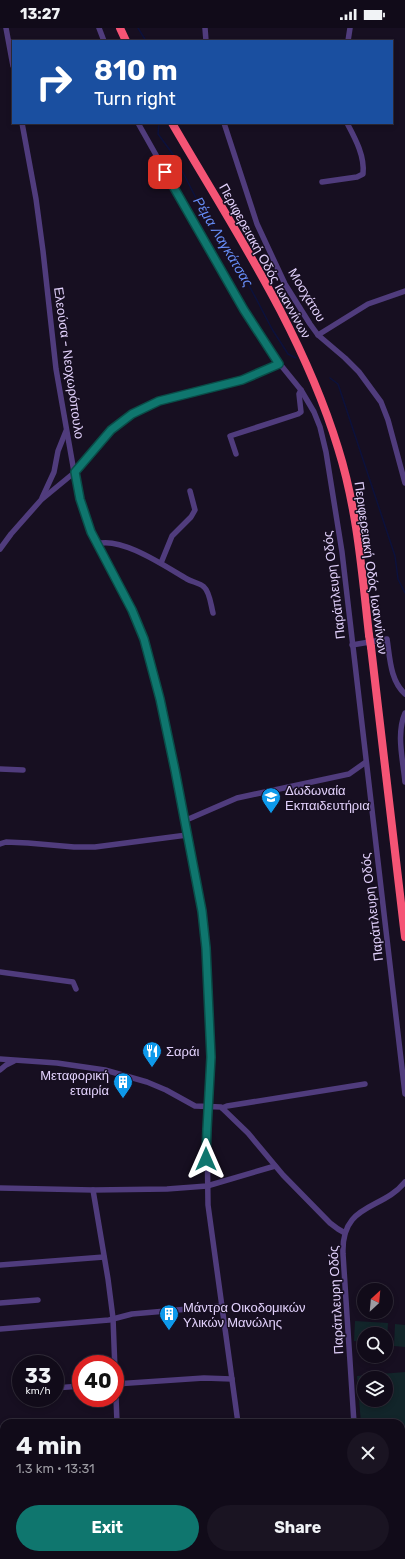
<!DOCTYPE html>
<html lang="en">
<head>
<meta charset="utf-8">
<style>
	body { margin:0; font-family:Rubik,sans-serif; background:#1a1422; color:#f1f3f6; height:100vh; display:flex; flex-direction:column; font-size:15px; white-space:nowrap }
	* { box-sizing:border-box; margin:0 }
	p { font-size:13px; color:#9c9ba2 }
	.icon { flex:none; width:22px; height:22px; fill:none; stroke:currentColor; stroke-width:2; stroke-linecap:round; stroke-linejoin:round }
	.map { position:relative; flex:1; overflow:hidden }
	.details { position:absolute; left:0px; top:1391px; width:405px; height:140px; display:flex; flex-direction:column; background:#110b19; border-radius:12px 12px 0 0; box-shadow:0 2px 6px #0003,0 0 0 1px #302b38 }
	.details>* { flex:none }
	.banner { position:absolute; left:12px; top:12px; width:381px; height:84px; border-radius:0px; box-shadow:0 2px 6px #0003,0 0 0 1px #302b38; background:#1a4fa0; color:#fff; overflow:hidden }
	.needle { width:26px; rotate:26deg }
	.controls { position:absolute; left:357px; top:1255px; display:grid; gap:8px }
	.controls a { display:grid; place-items:center; width:36px; height:36px; border-radius:50%; background:#110b19; box-shadow:0 2px 6px #0003,0 0 0 1px #302b38; font-size:20px }
	.speed { position:absolute; left:12px; top:1327px; display:flex; gap:8px; font-size:20px; font-weight:700; text-align:center }
	.speed>* { display:grid; place-content:center; width:52px; height:52px; border-radius:50%; background:#110b19; box-shadow:0 2px 6px #0003,0 0 0 1px #302b38; line-height:1 }
	.speed small { font-size:10px; font-weight:400 }
	.speed .limit { border:6px solid #d22; background:#fff; color:#111 }
	.pin { position:absolute; display:grid; place-items:center; width:34px; height:34px; color:#fff; margin:-17px; border-radius:8px; box-shadow:0 2px 6px #0006 }
	.me { position:absolute; width:44px; margin:-22px; rotate:0deg; stroke-linejoin:round; filter:drop-shadow(0 0 3px #0008) }
	.turn { display:flex; align-items:center; gap:14px; height:84px; padding:0 16px; font-size:18px }
	.turn .icon { width:52px; height:52px; stroke-width:2.5 }
	.turn b { display:block; font-size:28px; line-height:34px }
	.round { display:grid; place-items:center; flex:none; width:42px; height:42px; border-radius:21px; background:#1a1422 }
	.summary { display:flex; align-items:center; justify-content:space-between; height:68px; padding:0 16px }
	h1 { font-size:24px; font-weight:700; line-height:30px }
	.primary-button { display:flex; gap:8px; margin-top:auto; padding:8px 16px }
	.primary-button a { flex:1; height:46px; border-radius:24px; background:#0f766e; color:#fff; font-size:16px; font-weight:700; line-height:46px; text-align:center }
	.primary-button a+a { background:#1a1422; color:#f1f3f6 }
	.status { display:flex; justify-content:space-between; align-items:center; height:28px; padding:0 20px; background:#110b19; direction:ltr }
	.status svg { height:11px; fill:currentColor }
	.map>svg:first-child { display:block }
</style>
</head>
<body>
<div class="status"><b>13:27</b><svg viewBox="0 0 49 12"><path d="M0 12V9h3v3zM5 12V6h3v6zM10 12V3h3v9zM15 12V0h3v12zM26 1h20v11H26zM47 4h2v5h-2z"/></svg></div>
<div class="map">
<svg width="405" height="1531" viewBox="0 0 405 1531">
	<rect width="100%" height="100%" fill="#170f21"/>
	<g fill="#12252a" fill-rule="evenodd">
		<polygon points="355,1293 388,1295 387,1315 386,1306 364,1306 364,1314 354,1313"/>
		<polygon points="395,1296 405,1297 405,1319 394,1318"/>
		<path d="M405 1344V1397H401V1395H361L357 1348ZM364 1350H386V1372H364Z"/>
	</g>
	<g fill="none" stroke-linecap="round" stroke-linejoin="round">
		<g stroke="#0c113c" stroke-width="1.5">
			<polyline points="138,0 146,13"/>
			<polyline points="159,95 158,106 175,129 197,172 251,261 272,301 288,326 296,330"/>
			<polyline points="330,350 338,356 395,528 398,551 405,565"/>
		</g>
		<g stroke="#503c7d" stroke-width="5.5">
			<polyline points="6,0 13,38"/>
			<polyline points="99,0 104,13"/>
			<polyline points="205,0 206,13"/>
			<polyline points="348,13 350,0"/>
			<polyline points="22,95 36,171 43,223 56,341 77,461 91,504 132,582 148,624 165,691 202,883 206,920 211,1029 207,1101 208,1177 238,1395"/>
			<polyline points="138,95 244,283 271,325 301,362 314,384 320,399 326,424 342,524 405,1066"/>
			<polyline points="224,95 257,196 285,256 310,296 318,307 345,330 359,344 381,374 388,392 405,455"/>
			<path d="M322 154 357 149 363 146C365 128 355 110 347 95"/>
			<polyline points="318,307 368,276 405,263"/>
			<polyline points="236,426 230,408 298,386 301,384 299,366 301,362"/>
			<polyline points="42,470 54,444 58,423 66,403"/>
			<path d="M97 516C121 508 166 539 187 551 192 554 200 555 204 559 210 564 211 578 213 585"/>
			<polyline points="0,521 11,506 41,472 75,444 111,402 132,386 159,373 242,352 279,336"/>
			<polyline points="161,535 172,508 191,489 195,482 190,463"/>
			<path d="M352 617 387 611C390 630 390 652 405 666"/>
			<path d="M405 685C396 706 403 732 405 754"/>
			<polyline points="0,741 23,742"/>
			<polyline points="184,793 237,770 349,746 366,734"/>
			<polyline points="0,816 6,814 28,815 74,819 95,819 187,807"/>
			<polyline points="0,944 73,954 76,961"/>
			<polyline points="0,1031 57,1035 105,1042 147,1054 166,1062 195,1078 221,1079 248,1105 283,1147 330,1195 338,1201 345,1205"/>
			<polyline points="0,1042 6,1037 14,1033"/>
			<polyline points="222,1080 227,1078 365,1056"/>
			<polyline points="0,1160 93,1162 167,1161 207,1158 275,1138"/>
			<polyline points="93,1162 108,1251 113,1290 117,1395"/>
			<polyline points="0,1237 104,1229"/>
			<polyline points="0,1275 38,1272"/>
			<polyline points="0,1301 109,1292 132,1286 222,1278"/>
			<polyline points="115,1356 204,1350 232,1351"/>
			<polyline points="55,1360 81,1358"/>
			<polyline points="238,1394 249,1395"/>
			<path d="M354 1395 343 1226C341 1174 382 1183 405 1154"/>
			<polyline points="401,1422 405,1423"/>
			<polyline points="0,1508 4,1499"/>
			<polyline points="0,1527 5,1531"/>
			<polyline points="245,1531 245,1527"/>
			<polyline points="361,1531 362,1527"/>
			<polyline points="369,1531 369,1527"/>
		</g>
		<g stroke="#f55475" stroke-width="8">
			<polyline points="120,0 126,13"/>
			<path d="M172 95C233 200 302 302 338 420 357 480 362 545 369 607"/>
			<polyline points="371,619 405,909"/>
		</g>
		<polyline stroke="#f55475" stroke-width="8" points="369,607 371,619"/>
	</g>
	<g fill="none" stroke-linecap="round" stroke-linejoin="round">
		<defs>
			<polyline id="route" points="165,144 244,282 279,336 242,352 159,373 132,386 111,402 75,444 80,471 91,504 132,582 144,611 160,671 175,742 202,883 206,920 211,1029 207,1101 206,1131"/>
		</defs>
		<use href="#route" stroke="#0a4d48" stroke-width="10"/>
		<use href="#route" stroke="#0f766e" stroke-width="7"/>
	</g>
	<defs>
		<symbol id="school-pin" viewBox="-11 -11 22 30"><path d="M0 17L-7.5 6A9.5 9.5 0 1 1 7.5 6Z" fill="#0e99eb" stroke="#170f21"/><path d="M0-5L7-2L0 1L-7-2ZM-4 1L0 2.5L4 1V4Q0 6-4 4Z" fill="#fff"/></symbol>
		<symbol id="restaurant-pin" viewBox="-11 -11 22 30"><path d="M0 17L-7.5 6A9.5 9.5 0 1 1 7.5 6Z" fill="#0e99eb" stroke="#170f21"/><path d="M-5-6h1v4h1v-4h1v4h1v-4h1v5L-1.5 .5V6h-2V.5L-5-1ZM5-6V6H3V1.5H1.5Q1.5-4 5-6Z" fill="#fff"/></symbol>
		<symbol id="building-pin" viewBox="-11 -11 22 30"><path d="M0 17L-7.5 6A9.5 9.5 0 1 1 7.5 6Z" fill="#0e99eb" stroke="#170f21"/><path d="M-4-6H4V6H1V3H-1V6H-4ZM-2.5-4.3h1.7v1.8h-1.7ZM.8-4.3h1.7v1.8H.8ZM-2.5-1h1.7V.8h-1.7ZM.8-1h1.7V.8H.8Z" fill="#fff"/></symbol>
	</defs>
	<g fill-rule="evenodd">
		<use href="#school-pin" x="260" y="758" width="22" height="30"/>
		<use href="#restaurant-pin" x="141" y="1012" width="22" height="30"/>
		<use href="#building-pin" x="112" y="1043" width="22" height="30"/>
		<use href="#building-pin" x="158" y="1275" width="22" height="30"/>
	</g>
	<g text-anchor="middle" dominant-baseline="central" stroke-width="3" stroke-linejoin="round" paint-order="stroke">
		<g font-size="13" fill="#e2d1fc" stroke="#170f21">
			<text transform="translate(265 233) rotate(61)">Περιφερειακή Οδός Ιωαννίνων</text>
			<text transform="translate(307 267) rotate(59)">Μοσχάτου</text>
			<text transform="translate(69 335) rotate(82)">Ελεούσα - Νεοχωρόπουλο</text>
			<text transform="translate(371 540) rotate(82)">Περιφερειακή Οδός Ιωαννίνων</text>
			<text transform="translate(334 557) rotate(-97)">Παράπλευρη Οδός</text>
			<text transform="translate(372 879) rotate(-97)">Παράπλευρη Οδός</text>
			<text transform="translate(336 1272) rotate(-93)">Παράπλευρη Οδός</text>
		</g>
		<g font-size="13" fill="#e2d1fc" stroke="#170f21" text-anchor="start">
			<text x="285" y="762">Δωδωναία<tspan x="285" dy="15">Εκπαιδευτήρια</tspan></text>
			<text x="166" y="1023">Σαράι</text>
			<text x="109" y="1047" text-anchor="end">Μεταφορική<tspan x="109" dy="15">εταιρία</tspan></text>
			<text x="183" y="1279">Μάντρα Οικοδομικών<tspan x="183" dy="15">Υλικών Μανώλης</tspan></text>
		</g>
		<g font-size="14" font-style="italic" fill="#668cf6" stroke="#170f21">
			<text transform="translate(223 214) rotate(59)">Ρέμα Λαγκάτσας</text>
		</g>
	</g>
</svg>
<div class="controls">
<a><svg class="needle" viewBox="-14 -14 28 28"><path d="M0-13l5 13h-10z" fill="#e53935"/><path d="M0 13l5-13h-10z" fill="#9c9ba2"/></svg></a>
<a><svg class="icon" aria-label="search" viewBox="0 0 24 24"><circle cx="10" cy="10" r="6"/><path d="M15 15l6 6"/></svg></a>
<a><svg class="icon" aria-label="layers" viewBox="0 0 24 24"><path d="M12 4l9 5-9 5-9-5zM3 14l9 5 9-5"/></svg></a>
</div>
<div class="speed"><div>33<small>km/h</small></div><div class="limit">40</div></div>
<div class="pin" style="left:165px;top:144px;background:#d93025"><svg class="icon" aria-label="arrive" viewBox="0 0 24 24"><path d="M6 21V4h12l-3 4 3 4H6"/></svg></div>
<svg class="me" style="left:206px;top:1131px" viewBox="-20 -20 40 40"><path d="M0-17L14 15 0 8-14 15z" fill="#0f766e" stroke="#fff" stroke-width="4"/></svg>
<div class="banner">
<div class="turn"><svg class="icon" aria-label="right" viewBox="0 0 24 24"><path d="M7 20v-9h11M14 6l5 5-5 5"/></svg><div><b>810 m</b>Turn right</div></div>
</div>
<section class="details">
<div class="summary"><div><h1>4 min</h1><p>1.3 km · 13:31</p></div><a class="round"><svg class="icon" aria-label="close" viewBox="0 0 24 24"><path d="M6 6l12 12M18 6L6 18"/></svg></a></div>
<div class="primary-button"><a>Exit</a><a>Share</a></div>
</section>
</div>
</body>
</html>
